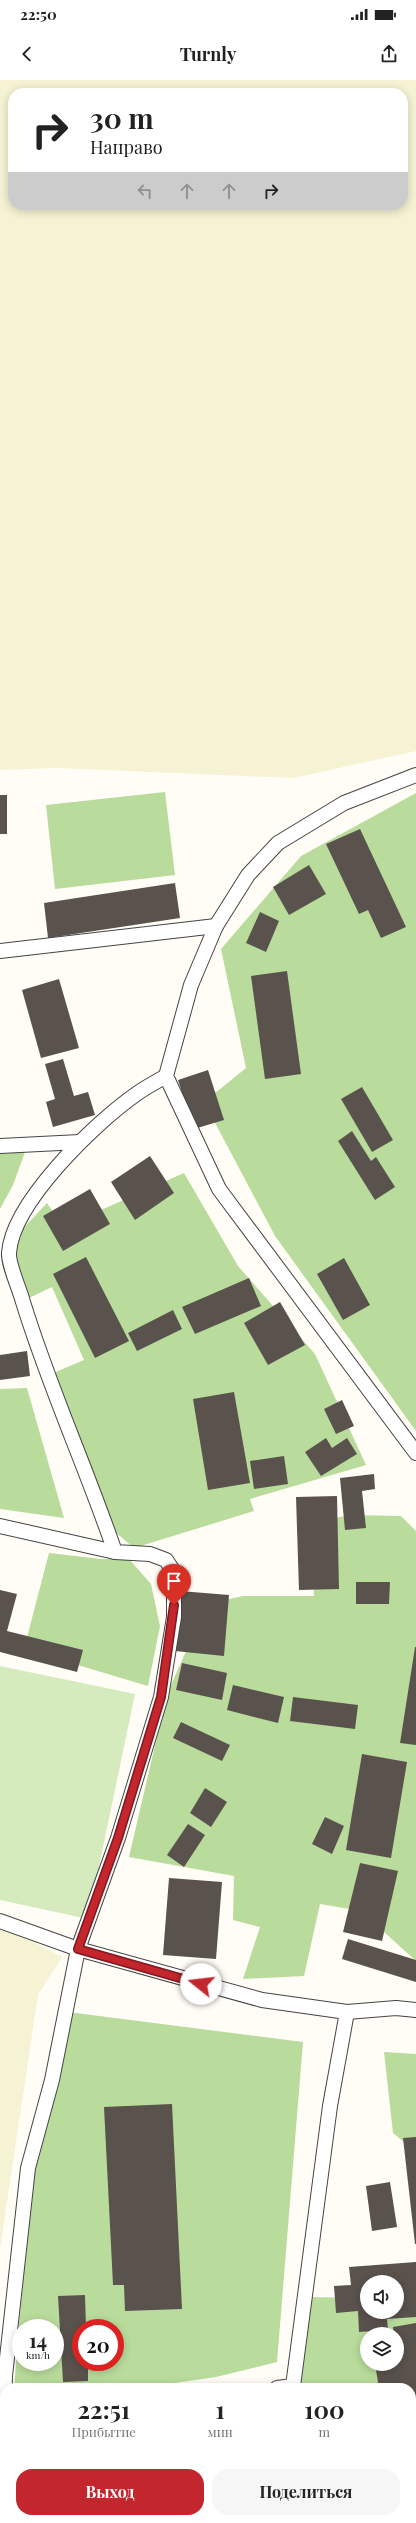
<!DOCTYPE html>
<html lang="ru">
<head>
<meta charset="utf-8">
<style>
	body { margin:0; font-family:"Playfair Display",serif; background:#f6f6f6; color:#222; height:100vh; display:flex; flex-direction:column; font-size:15px; white-space:nowrap }
	* { box-sizing:border-box; margin:0 }
	p { font-size:13px; color:#767676 }
	.icon { flex:none; width:22px; height:22px; fill:none; stroke:currentColor; stroke-width:2; stroke-linecap:round; stroke-linejoin:round }
	.map { position:relative; flex:1; overflow:hidden }
	.panel { position:absolute; left:0px; top:2303px; width:416px; height:140px; display:flex; flex-direction:column; background:#fff; border-radius:16px 16px 0 0; box-shadow:0 2px 10px #0003 }
	.panel>* { flex:none }
	.top-card { position:absolute; left:8px; top:8px; width:400px; height:122px; border-radius:16px; box-shadow:0 2px 10px #0003; background:#fff; color:#222; overflow:hidden }
	.tools { position:absolute; left:360px; top:2195px; display:grid; gap:8px }
	.tools a { display:grid; place-items:center; width:44px; height:44px; border-radius:50%; background:#fff; box-shadow:0 2px 10px #0003; font-size:20px }
	.speed { position:absolute; left:12px; top:2239px; display:flex; gap:8px; font-size:20px; font-weight:700; text-align:center }
	.speed>* { display:grid; place-content:center; width:52px; height:52px; border-radius:50%; background:#fff; box-shadow:0 2px 10px #0003; line-height:1 }
	.speed small { font-size:10px; font-weight:400 }
	.speed .limit { border:6px solid #d22; background:#fff; color:#111 }
	.pin { position:absolute; display:grid; place-items:center; width:34px; height:34px; color:#fff; margin:-41px -17px; border-radius:50% 50% 50% 0; rotate:-45deg; box-shadow:0 0 4px #0007 }
	.pin .icon { rotate:45deg }
	.me { position:absolute; width:44px; margin:-22px; rotate:286deg; stroke-linejoin:round; filter:drop-shadow(0 0 3px #0008) }
	.turn { display:flex; align-items:center; gap:14px; height:84px; padding:0 16px; font-size:18px }
	.turn .icon { width:52px; height:52px; stroke-width:2.5 }
	.turn b { display:block; font-size:28px; line-height:34px }
	.lanes { display:flex; align-items:center; height:38px; padding:0 16px; background:#0003; justify-content:center; gap:20px; direction:ltr }
	.lanes .off { opacity:.35 }
	.eta { display:flex; justify-content:space-evenly; align-items:center; height:68px; text-align:center }
	.eta b { font-size:24px; font-weight:700; line-height:28px }
	.button { display:flex; gap:8px; margin-top:auto; padding:8px 16px }
	.button a { flex:1; height:46px; border-radius:16px; background:#c4262e; color:#fff; font-size:16px; font-weight:700; line-height:46px; text-align:center }
	.button a+a { background:#f6f6f6; color:#222 }
	.status { display:flex; justify-content:space-between; align-items:center; height:28px; padding:0 20px; background:#fff; direction:ltr }
	.status svg { height:11px; fill:currentColor }
	header { display:flex; justify-content:space-between; align-items:center; height:52px; padding:0 16px; background:#fff; font-size:18px; font-weight:700 }
	.map>svg:first-child { display:block }
</style>
</head>
<body>
<div class="status"><b>22:50</b><svg viewBox="0 0 49 12"><path d="M0 12V9h3v3zM5 12V6h3v6zM10 12V3h3v9zM15 12V0h3v12zM26 1h20v11H26zM47 4h2v5h-2z"/></svg></div>
<header><svg class="icon" aria-label="back" viewBox="0 0 24 24"><path d="M15 5l-7 7 7 7"/></svg>Turnly<svg class="icon" aria-label="share" viewBox="0 0 24 24"><path d="M12 15V3M7 8l5-5 5 5M5 13v7h14v-7"/></svg></header>
<div class="map">
<svg width="416" height="2443" viewBox="0 0 416 2443">
	<rect width="100%" height="100%" fill="#fffdf5"/>
	<g fill="#f6f3d4" fill-rule="evenodd">
		<path d="M0 0H416V671L294 698 58 688 0 690ZM13 13H403V125H13Z"/>
		<polygon points="0,1846 9,1849 62,1877 38,1915 0,2169"/>
	</g>
	<polygon fill="#d5ebbd" points="0,1586 135,1614 88,1839 0,1820"/>
	<g fill="#b9dc9c" fill-rule="evenodd">
		<polygon points="165,712 175,795 55,809 46,725"/>
		<polygon points="416,713 416,1351 275,1156 204,1022 246,988 221,869 301,776"/>
		<polygon points="25,1072 13,1105 0,1129 0,1074"/>
		<path d="M184 1093 238 1186 315 1274 366 1385 250 1419 254 1431 134 1468 114 1451 51 1294 84 1280 52 1207 29 1218C18 1199 15 1178 15 1157L47 1123 63 1147Z"/>
		<polygon points="27,1308 64,1438 0,1429 0,1309"/>
		<polygon points="353,1435 401,1436 416,1451 416,1881 361,1831 320,1824 304,1896 243,1899 260,1847 233,1840 234,1796 129,1777 167,1614 207,1524 243,1516 314,1516 313,1441"/>
		<polygon points="49,1473 101,1479 129,1479 151,1504 160,1546 148,1606 24,1569"/>
		<path d="M60 1931 303 1962 277 2282 216 2297 140 2308H14L33 2072ZM21 2248H55V2282H21ZM81 2248H115V2282H81Z"/>
		<polygon points="384,1972 416,1974 416,2072 393,2053"/>
		<path d="M416 2196V2443H346L342 2438H411V2308H299L309 2217 367 2218V2232H397ZM367 2254H397V2284H367Z"/>
		<polygon points="88,2438 152,2438 152,2440 133,2443 88,2443"/>
		<polygon points="275,2438 324,2438 327,2443 275,2443"/>
	</g>
	<g fill="#5a524d" fill-rule="evenodd">
		<rect x="0" y="715" width="7" height="39"/>
		<polygon points="360,749 406,847 381,858 368,830 359,834 326,764"/>
		<polygon points="309,785 326,814 289,835 273,807"/>
		<polygon points="175,803 180,838 48,858 44,823"/>
		<polygon points="260,832 279,841 266,872 246,863"/>
		<polygon points="287,891 301,994 265,999 251,896"/>
		<polygon points="59,899 79,968 41,978 22,910"/>
		<polygon points="63,979 74,1016 88,1012 95,1035 53,1047 46,1022 55,1019 45,984"/>
		<polygon points="208,990 224,1040 194,1049 178,1000"/>
		<polygon points="362,1007 393,1060 372,1072 341,1019"/>
		<polygon points="352,1051 371,1081 376,1077 395,1107 375,1120 338,1061"/>
		<polygon points="150,1076 174,1113 135,1140 111,1102"/>
		<polygon points="90,1109 110,1144 63,1171 43,1136"/>
		<polygon points="86,1177 129,1261 95,1278 53,1194"/>
		<polygon points="344,1178 370,1225 343,1240 317,1194"/>
		<polygon points="249,1198 261,1226 195,1254 182,1227"/>
		<polygon points="280,1222 305,1265 268,1285 244,1243"/>
		<polygon points="173,1230 182,1249 137,1271 128,1253"/>
		<polygon points="27,1271 30,1296 0,1300 0,1275"/>
		<polygon points="234,1312 250,1403 208,1410 193,1319"/>
		<polygon points="342,1320 354,1346 336,1354 324,1329"/>
		<polygon points="326,1358 332,1368 347,1358 357,1374 321,1396 305,1372"/>
		<polygon points="284,1376 288,1404 254,1409 250,1381"/>
		<polygon points="374,1394 375,1409 362,1411 366,1448 345,1450 340,1398"/>
		<polygon points="337,1416 339,1509 299,1510 296,1417"/>
		<polygon points="356,1502 390,1502 389,1524 356,1524"/>
		<polygon points="0,1510 17,1514 7,1551 83,1570 77,1592 0,1572"/>
		<polygon points="180,1511 229,1515 224,1576 175,1571"/>
		<polygon points="415,1567 416,1567 416,1665 400,1663"/>
		<polygon points="182,1583 227,1593 222,1620 176,1610"/>
		<polygon points="233,1605 284,1617 278,1643 227,1630"/>
		<polygon points="293,1617 358,1625 355,1649 290,1641"/>
		<polygon points="181,1642 230,1665 222,1681 173,1658"/>
		<polygon points="362,1674 407,1682 391,1778 346,1770"/>
		<polygon points="205,1708 227,1722 211,1747 190,1733"/>
		<polygon points="325,1737 344,1746 332,1774 312,1764"/>
		<polygon points="188,1744 205,1755 184,1787 167,1775"/>
		<polygon points="360,1783 398,1791 382,1861 343,1852"/>
		<polygon points="169,1798 222,1802 216,1879 163,1875"/>
		<polygon points="348,1859 416,1880 416,1902 342,1879"/>
		<polygon points="172,2024 182,2229 125,2231 124,2205 113,2205 104,2027"/>
		<polygon points="416,2057 416,2164 415,2164 403,2058"/>
		<polygon points="390,2102 397,2147 372,2151 366,2106"/>
		<path d="M416 2182V2237L387 2239 388 2250 359 2252 358 2231 336 2233 334 2206 351 2205 349 2187ZM367 2202H397V2232H367Z"/>
		<polygon points="85,2215 86,2248 81,2248 81,2282 88,2282 88,2301 63,2302 58,2216"/>
		<polygon points="416,2243 416,2344 411,2345 411,2308 379,2308 375,2284 397,2284 397,2254 394,2254 393,2247"/>
		<polygon points="411,2412 416,2415 416,2442 407,2438 411,2438"/>
		<polygon points="37,2438 83,2438 84,2443 38,2443"/>
	</g>
	<g fill="none" stroke-linecap="round" stroke-linejoin="round">
		<defs>
			<g id="service">
				<polyline points="416,695 344,723 278,763 248,795 216,846 191,905 166,996 219,1109 416,1373"/>
				<polyline points="0,871 216,846"/>
				<polyline points="0,1066 80,1062"/>
				<polyline points="0,1446 115,1472"/>
				<polyline points="0,1841 78,1869 262,1920 347,1932 396,1928 416,1930"/>
				<polyline points="277,2308 293,2306 330,2026 347,1932"/>
				<path d="M3 2376 5 2296 28 2088 52 2000 78 1869 118 1758 161 1617 174 1537V1501L172 1489 166 1480 150 1474 115 1472C86 1387 49 1307 23 1222 20 1210 8 1184 9 1173 12 1123 95 1043 135 1015 144 1008 156 1002 166 996"/>
				<polyline points="17,2438 18,2443"/>
				<polyline points="337,2438 342,2443"/>
			</g>
		</defs>
		<use href="#service" stroke="#444" stroke-width="16"/>
		<use href="#service" stroke="#fff" stroke-width="14"/>
	</g>
	<g fill="none" stroke-linecap="round" stroke-linejoin="round">
		<defs>
			<polyline id="route" points="174,1525 161,1617 118,1758 78,1869 201,1904"/>
		</defs>
		<use href="#route" stroke="#7f191e" stroke-width="10"/>
		<use href="#route" stroke="#c4262e" stroke-width="7"/>
	</g>
</svg>
<div class="tools">
<a><svg class="icon" aria-label="sound" viewBox="0 0 24 24"><path d="M4 9h4l5-4v14l-5-4H4zM17 9q2 3 0 6"/></svg></a>
<a><svg class="icon" aria-label="layers" viewBox="0 0 24 24"><path d="M12 4l9 5-9 5-9-5zM3 14l9 5 9-5"/></svg></a>
</div>
<div class="speed"><div>14<small>km/h</small></div><div class="limit">20</div></div>
<div class="pin" style="left:174px;top:1525px;background:#d93025"><svg class="icon" aria-label="arrive" viewBox="0 0 24 24"><path d="M6 21V4h12l-3 4 3 4H6"/></svg></div>
<svg class="me" style="left:201px;top:1904px" viewBox="-20 -20 40 40"><circle r="19" fill="#fff"/><path d="M0-13L10 11 0 6-10 11z" fill="#c4262e"/></svg>
<div class="top-card">
<div class="turn"><svg class="icon" aria-label="right" viewBox="0 0 24 24"><path d="M7 20v-9h11M14 6l5 5-5 5"/></svg><div><b>30 m</b>Направо</div></div>
<div class="lanes"><svg class="icon off" aria-label="left" viewBox="0 0 24 24"><path d="M17 20v-9H6M10 6l-5 5 5 5"/></svg><svg class="icon off" aria-label="ahead" viewBox="0 0 24 24"><path d="M12 20V5M6 11l6-6 6 6"/></svg><svg class="icon off" aria-label="ahead" viewBox="0 0 24 24"><path d="M12 20V5M6 11l6-6 6 6"/></svg><svg class="icon" aria-label="right" viewBox="0 0 24 24"><path d="M7 20v-9h11M14 6l5 5-5 5"/></svg></div>
</div>
<section class="panel">
<div class="eta">
<div><b>22:51</b><p>Прибытие</p></div>
<div><b>1</b><p>мин</p></div>
<div><b>100</b><p>m</p></div>
</div>
<div class="button"><a>Выход</a><a>Поделиться</a></div>
</section>
</div>
</body>
</html>
